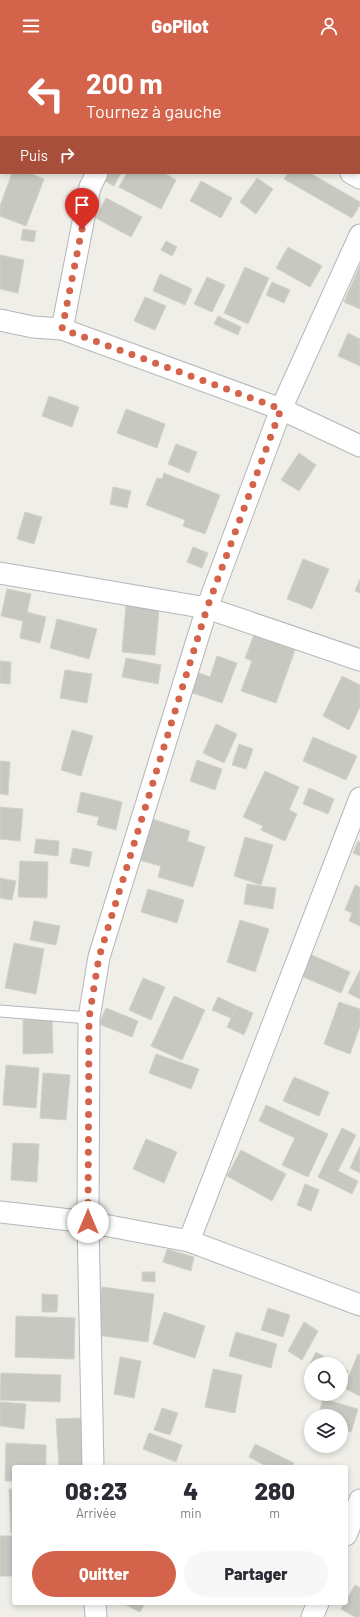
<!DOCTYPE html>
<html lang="fr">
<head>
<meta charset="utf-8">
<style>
	body { margin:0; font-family:Barlow,sans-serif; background:#f7f7f7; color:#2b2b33; height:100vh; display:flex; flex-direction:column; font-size:15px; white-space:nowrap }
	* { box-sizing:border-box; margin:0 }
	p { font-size:13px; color:#7c7c81 }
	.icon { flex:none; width:22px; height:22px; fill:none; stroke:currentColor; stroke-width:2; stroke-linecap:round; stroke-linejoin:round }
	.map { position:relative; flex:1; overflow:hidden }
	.sheet { position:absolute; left:12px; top:1413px; width:336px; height:140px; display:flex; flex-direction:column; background:#fff; border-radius:4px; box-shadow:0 2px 6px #0003 }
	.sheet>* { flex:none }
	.banner { position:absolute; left:0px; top:0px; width:360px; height:122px; box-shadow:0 2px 6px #0003; background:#d3634a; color:#fff; overflow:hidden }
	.buttons { position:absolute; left:304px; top:1305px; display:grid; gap:8px }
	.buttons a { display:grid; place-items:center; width:44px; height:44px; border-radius:50%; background:#fff; box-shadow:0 2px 6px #0003; font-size:20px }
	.pin { position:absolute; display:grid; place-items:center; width:34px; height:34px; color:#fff; margin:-41px -17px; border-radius:50% 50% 50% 0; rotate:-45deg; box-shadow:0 0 4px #0007 }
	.pin .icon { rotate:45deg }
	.me { position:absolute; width:44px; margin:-22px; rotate:0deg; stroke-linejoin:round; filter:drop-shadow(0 0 3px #0008) }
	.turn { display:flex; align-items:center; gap:14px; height:84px; padding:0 20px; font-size:18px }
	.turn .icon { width:52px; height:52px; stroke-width:2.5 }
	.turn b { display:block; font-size:28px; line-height:34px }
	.then { display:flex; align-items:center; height:38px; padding:0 20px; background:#0003; gap:8px; font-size:15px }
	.eta { display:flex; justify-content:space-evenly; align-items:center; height:68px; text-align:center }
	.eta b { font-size:24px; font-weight:800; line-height:28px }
	.button { display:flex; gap:8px; margin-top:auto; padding:8px 20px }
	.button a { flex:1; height:46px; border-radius:24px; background:#d3634a; color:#fff; font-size:16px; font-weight:800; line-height:46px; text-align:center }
	.button a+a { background:#f7f7f7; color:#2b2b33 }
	header { display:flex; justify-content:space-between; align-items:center; height:52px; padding:0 20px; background:#d3634a; color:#fff; font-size:18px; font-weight:800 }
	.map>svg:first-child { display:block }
</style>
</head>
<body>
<header><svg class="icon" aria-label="menu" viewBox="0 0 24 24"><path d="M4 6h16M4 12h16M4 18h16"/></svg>GoPilot<svg class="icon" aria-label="person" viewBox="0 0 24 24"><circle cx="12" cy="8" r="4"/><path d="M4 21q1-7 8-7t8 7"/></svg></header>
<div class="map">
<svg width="360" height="1565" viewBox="0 0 360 1565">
	<rect width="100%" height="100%" fill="#efeee8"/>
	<g fill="#c8c8c2" stroke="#d3d1c7">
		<rect x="0" y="18" width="1" height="22"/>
		<rect x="359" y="37" width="1" height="42"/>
		<polygon points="12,121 29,121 44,127 26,174 0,164 0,154"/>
		<polygon points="100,121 121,121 114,134 98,125"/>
		<polygon points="127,121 164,121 176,128 161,157 119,135"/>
		<polygon points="288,121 310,121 360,150 360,153 352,166 284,127"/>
		<polygon points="257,126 273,137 256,162 240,150"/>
		<polygon points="201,129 232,146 221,166 190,149"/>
		<polygon points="106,146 142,165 131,185 96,166"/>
		<polygon points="23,177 36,179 34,190 21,188"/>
		<polygon points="166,189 177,195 172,204 161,198"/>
		<polygon points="288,195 322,214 310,235 276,216"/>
		<polygon points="0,203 24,208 18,241 0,237"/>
		<polygon points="360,213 360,257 344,250"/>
		<polygon points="245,215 269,226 248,272 224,261"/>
		<polygon points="160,222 192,237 185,253 153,239"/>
		<polygon points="207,225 225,233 212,260 194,252"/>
		<polygon points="272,230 290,238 284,251 266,243"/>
		<polygon points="145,245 166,254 155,278 134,269"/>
		<polygon points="218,264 241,275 238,283 214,272"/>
		<polygon points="348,281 360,287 360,314 338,304"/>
		<polygon points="49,344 79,355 72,375 42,364"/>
		<polygon points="126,357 165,372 157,396 117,381"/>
		<polygon points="176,392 197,400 189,421 168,412"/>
		<polygon points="299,401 316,413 299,439 281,428"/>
		<polygon points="164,421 220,443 205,482 183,474 185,468 146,453 157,426 162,427"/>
		<polygon points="113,435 131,439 127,456 110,452"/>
		<polygon points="25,460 42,465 34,492 17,487"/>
		<polygon points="193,495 208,501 202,516 187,510"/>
		<polygon points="303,507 329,517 312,557 287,547"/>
		<polygon points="360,527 360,541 355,539"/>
		<polygon points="7,537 31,542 27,560 46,565 40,591 20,586 23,569 1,564"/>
		<polygon points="126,553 159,557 155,603 122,600"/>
		<polygon points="57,567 97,577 89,607 50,596"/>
		<polygon points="254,583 295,598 276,651 241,639 252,609 245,606"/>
		<polygon points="217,604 237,611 222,651 184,638 191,618 210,625"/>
		<polygon points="126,606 161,613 158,632 122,625"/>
		<polygon points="0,609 11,610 10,632 0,631"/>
		<polygon points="65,618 92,622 87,651 60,646"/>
		<polygon points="342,624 360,633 360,655 349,678 323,664"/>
		<polygon points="216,672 237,682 224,711 203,701"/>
		<polygon points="72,678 93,684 81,724 61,718"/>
		<polygon points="313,685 357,704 346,728 303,709"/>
		<polygon points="239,692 253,697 246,717 232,713"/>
		<polygon points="197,708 222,717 215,738 190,729"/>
		<polygon points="0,709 10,710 8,743 0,742"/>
		<polygon points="265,719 299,735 289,758 297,762 285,789 261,778 263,774 243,765"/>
		<polygon points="309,736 334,747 328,762 303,752"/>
		<polygon points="81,740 122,750 116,778 97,773 99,765 77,760"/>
		<polygon points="0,755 23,757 20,789 0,787"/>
		<polygon points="152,767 190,779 187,789 205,795 193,835 158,825 161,814 135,807"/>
		<polygon points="245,785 273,793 261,833 234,824"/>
		<polygon points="36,787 59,789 58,804 34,801"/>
		<polygon points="358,789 360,790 360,804 353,801"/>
		<polygon points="73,796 92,800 89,815 70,811"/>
		<polygon points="20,809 48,810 47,846 18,845"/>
		<polygon points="0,826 16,829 12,848 0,846"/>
		<polygon points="247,832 276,836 273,857 244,852"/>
		<polygon points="355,833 360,835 360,874 349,869 352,861 345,858"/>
		<polygon points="148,837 184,848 177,871 141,860"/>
		<polygon points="240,868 269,877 255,920 227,910"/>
		<polygon points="34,869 60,874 56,893 30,888"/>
		<polygon points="14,891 44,897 36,942 5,936"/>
		<polygon points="303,899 350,920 341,941 294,921"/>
		<polygon points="360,918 360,947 348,941"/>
		<polygon points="143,926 165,935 151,968 129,958"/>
		<polygon points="174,944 205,958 182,1008 151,994"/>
		<polygon points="218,945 237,954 231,966 212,958"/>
		<polygon points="339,950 360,957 360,974 350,1002 324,992"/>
		<polygon points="237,954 253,961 244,983 227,975"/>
		<polygon points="106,956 138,969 132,985 99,972"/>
		<polygon points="52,967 53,1001 23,1002 23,968"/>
		<polygon points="156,1002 199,1017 191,1037 149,1021"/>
		<polygon points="6,1013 39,1016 36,1056 3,1053"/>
		<polygon points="43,1021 70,1023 66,1068 40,1066"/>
		<polygon points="294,1025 329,1040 319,1064 283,1049"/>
		<polygon points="266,1053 328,1082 308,1125 282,1113 295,1086 259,1069"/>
		<polygon points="342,1076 356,1083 338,1119 358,1129 352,1142 318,1125"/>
		<polygon points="146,1087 177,1100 164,1131 133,1117"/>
		<polygon points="13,1091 39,1092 37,1130 11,1128"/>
		<polygon points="360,1094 360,1121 350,1116"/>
		<polygon points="241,1098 286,1122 272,1149 227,1124"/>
		<polygon points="305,1132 319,1138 311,1159 297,1153"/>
		<polygon points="167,1197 194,1205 191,1219 163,1210"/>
		<polygon points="142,1220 155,1220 155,1230 142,1229"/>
		<polygon points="102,1235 154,1242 148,1290 96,1283"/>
		<polygon points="42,1242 58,1243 57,1260 42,1260"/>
		<polygon points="268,1256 290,1263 283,1285 261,1278"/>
		<polygon points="164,1260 205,1274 195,1306 153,1292"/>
		<polygon points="16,1264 75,1266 74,1307 15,1305"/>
		<polygon points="304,1270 318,1279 302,1308 288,1299"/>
		<polygon points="236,1280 277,1292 271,1316 229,1304"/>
		<polygon points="316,1300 337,1312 311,1312 311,1327 304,1323"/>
		<polygon points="358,1302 360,1303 360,1344 344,1336"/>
		<polygon points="120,1305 141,1309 134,1346 114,1342"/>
		<polygon points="341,1314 348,1319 341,1332"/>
		<polygon points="213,1317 242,1323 235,1361 205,1355"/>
		<polygon points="1,1321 61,1323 60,1350 0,1348"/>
		<polygon points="323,1347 358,1357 351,1380 341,1377 341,1364 318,1364"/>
		<polygon points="0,1350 26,1352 24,1377 0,1374"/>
		<polygon points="162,1356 178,1361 170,1383 154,1378"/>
		<polygon points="82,1366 86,1415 59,1415 56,1367"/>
		<polygon points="149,1381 182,1393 176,1410 143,1397"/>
		<polygon points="6,1391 46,1393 46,1415 14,1415 14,1429 5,1429"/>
		<polygon points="255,1392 294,1411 292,1415 268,1415 249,1405"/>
		<polygon points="9,1437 14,1437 14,1480 11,1481"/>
		<rect x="0" y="1484" width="14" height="40"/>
		<polygon points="355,1533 360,1536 360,1565 355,1565 341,1557"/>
		<polygon points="122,1551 145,1551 140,1560"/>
	</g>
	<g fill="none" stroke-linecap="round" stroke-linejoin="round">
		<defs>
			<polyline id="service" points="0,959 89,966"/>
			<g id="minor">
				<polyline points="133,0 135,1"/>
				<polyline points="157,1 157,0"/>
				<polyline points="351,121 360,126"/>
				<polyline points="0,268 33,275 62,277 281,357 360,394"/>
				<polyline points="62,277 90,135 97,121"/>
				<polyline points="0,521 207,556 360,608"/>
				<polyline points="0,1160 88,1170 189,1189 360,1253"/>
				<polyline points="189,1189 360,746"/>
				<polyline points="93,1415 88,1170 89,966 99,905 207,556 281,357 360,183"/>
				<polyline points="346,1483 360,1448"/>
				<polyline points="95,1551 96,1565"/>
				<polyline points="312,1565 318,1551"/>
			</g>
		</defs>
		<use href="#service" stroke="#b5b6ba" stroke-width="13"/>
		<use href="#minor" stroke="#b5b6ba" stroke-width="23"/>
		<use href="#service" stroke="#fff" stroke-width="11"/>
		<use href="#minor" stroke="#fff" stroke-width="21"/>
	</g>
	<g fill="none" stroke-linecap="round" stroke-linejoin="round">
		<polyline stroke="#d3634a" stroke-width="7" stroke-dasharray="0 12.6" points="82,177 62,277 281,357 207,556 99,905 89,966 88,1170"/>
	</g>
</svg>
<div class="buttons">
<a><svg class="icon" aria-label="search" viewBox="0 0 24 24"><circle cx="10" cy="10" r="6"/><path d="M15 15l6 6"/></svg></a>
<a><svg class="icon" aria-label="layers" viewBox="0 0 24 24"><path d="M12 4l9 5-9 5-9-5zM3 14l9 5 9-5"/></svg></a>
</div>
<div class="pin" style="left:82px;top:177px;background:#d93025"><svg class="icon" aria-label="arrive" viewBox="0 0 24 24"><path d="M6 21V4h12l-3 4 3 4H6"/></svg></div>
<svg class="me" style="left:88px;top:1170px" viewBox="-20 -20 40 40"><circle r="19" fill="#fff"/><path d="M0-13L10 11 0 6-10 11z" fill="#d3634a"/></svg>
<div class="banner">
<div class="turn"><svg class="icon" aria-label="left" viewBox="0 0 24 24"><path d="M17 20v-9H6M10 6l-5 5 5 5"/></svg><div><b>200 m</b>Tournez à gauche</div></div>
<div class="then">Puis<svg class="icon" aria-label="right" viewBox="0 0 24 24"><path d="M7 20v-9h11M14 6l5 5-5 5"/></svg></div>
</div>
<section class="sheet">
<div class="eta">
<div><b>08:23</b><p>Arrivée</p></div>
<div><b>4</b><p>min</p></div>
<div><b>280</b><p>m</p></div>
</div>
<div class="button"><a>Quitter</a><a>Partager</a></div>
</section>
</div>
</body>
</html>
